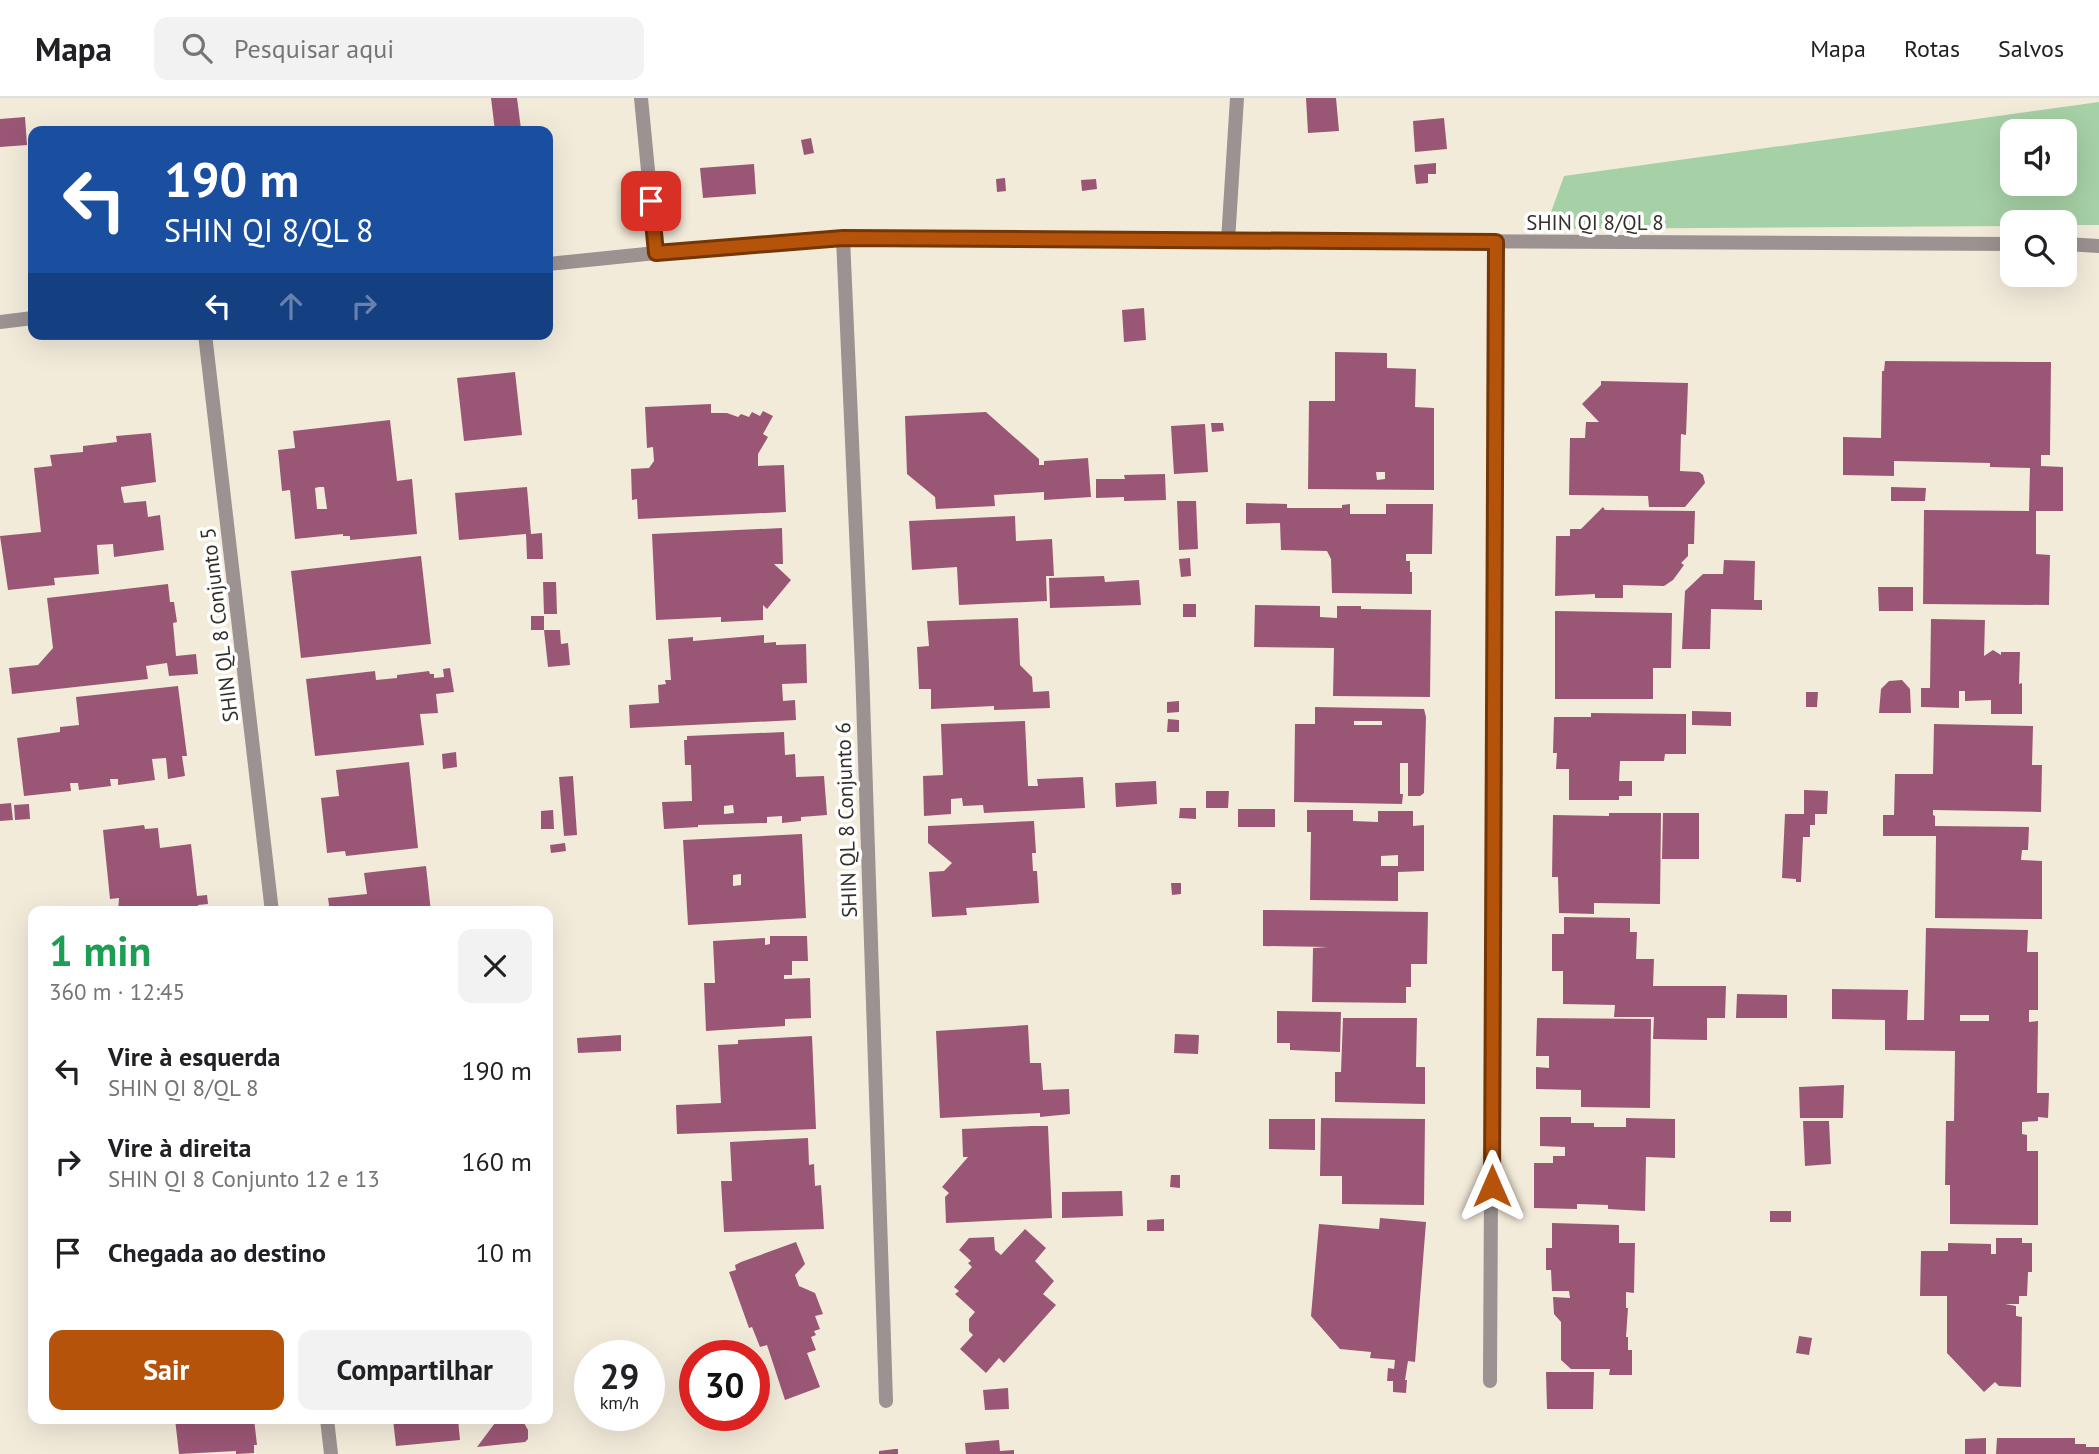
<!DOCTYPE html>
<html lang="pt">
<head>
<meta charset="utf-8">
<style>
	body { margin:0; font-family:"PT Sans",sans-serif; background:#f2f2f2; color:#202124; height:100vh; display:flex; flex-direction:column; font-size:26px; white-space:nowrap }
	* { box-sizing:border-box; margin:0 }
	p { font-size:23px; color:#757577 }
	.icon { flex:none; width:38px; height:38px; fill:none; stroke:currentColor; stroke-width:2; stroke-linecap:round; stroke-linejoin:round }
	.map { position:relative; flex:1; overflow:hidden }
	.sheet { position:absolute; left:28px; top:808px; width:525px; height:518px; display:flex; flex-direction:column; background:#fff; border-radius:14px; box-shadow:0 7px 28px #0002 }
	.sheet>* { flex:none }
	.banner { position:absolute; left:28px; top:28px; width:525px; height:214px; border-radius:14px; box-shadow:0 7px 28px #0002; background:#1a4fa0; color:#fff; overflow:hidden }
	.tools { position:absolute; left:2000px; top:21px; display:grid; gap:14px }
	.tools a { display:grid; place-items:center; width:77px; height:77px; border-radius:14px; background:#fff; box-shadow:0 7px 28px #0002; font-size:35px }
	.speed { position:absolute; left:574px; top:1242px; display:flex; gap:14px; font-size:35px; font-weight:700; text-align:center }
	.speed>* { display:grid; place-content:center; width:91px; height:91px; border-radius:50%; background:#fff; box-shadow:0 7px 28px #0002; line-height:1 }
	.speed small { font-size:18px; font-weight:400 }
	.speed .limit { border:10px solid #d22; background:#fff; color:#111 }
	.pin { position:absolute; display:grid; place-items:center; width:60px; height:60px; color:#fff; margin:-30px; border-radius:14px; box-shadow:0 4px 10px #0006 }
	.me { position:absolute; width:77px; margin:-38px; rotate:0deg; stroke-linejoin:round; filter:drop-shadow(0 0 5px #0008) }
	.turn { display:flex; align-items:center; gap:24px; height:147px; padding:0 21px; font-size:32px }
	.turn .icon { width:91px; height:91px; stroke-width:2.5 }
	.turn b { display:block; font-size:49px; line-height:60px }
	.lanes { display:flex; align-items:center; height:66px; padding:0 21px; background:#0003; justify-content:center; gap:35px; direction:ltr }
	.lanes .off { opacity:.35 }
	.round { display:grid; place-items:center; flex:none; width:74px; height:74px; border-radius:14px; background:#f2f2f2 }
	.head { display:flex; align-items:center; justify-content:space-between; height:119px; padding:0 21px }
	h1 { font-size:42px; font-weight:700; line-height:52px; color:#1e9e55 }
	.cta { display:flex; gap:14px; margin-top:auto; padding:14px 21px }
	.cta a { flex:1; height:80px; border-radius:14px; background:#b45309; color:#fff; font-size:28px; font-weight:700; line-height:80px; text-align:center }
	.cta a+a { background:#f2f2f2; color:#202124 }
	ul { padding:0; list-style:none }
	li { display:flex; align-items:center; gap:21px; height:91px; padding:0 21px }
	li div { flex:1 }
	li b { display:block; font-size:26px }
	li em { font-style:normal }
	header { display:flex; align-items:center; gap:42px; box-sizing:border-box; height:98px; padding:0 35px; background:#fff; border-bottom:2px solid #e0e0e0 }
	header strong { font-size:33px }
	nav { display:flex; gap:38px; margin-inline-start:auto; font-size:24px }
	.search { width:490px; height:63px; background:#f2f2f2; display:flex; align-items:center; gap:18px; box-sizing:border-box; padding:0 24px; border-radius:14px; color:#757577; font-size:26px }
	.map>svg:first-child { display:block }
</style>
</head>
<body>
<header>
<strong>Mapa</strong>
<div class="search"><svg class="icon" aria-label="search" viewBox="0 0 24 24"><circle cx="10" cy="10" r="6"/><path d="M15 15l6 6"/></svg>Pesquisar aqui</div>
<nav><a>Mapa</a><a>Rotas</a><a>Salvos</a></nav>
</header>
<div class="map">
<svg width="2099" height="1356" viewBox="0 0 2099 1356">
	<rect width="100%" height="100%" fill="#f3ebda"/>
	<path fill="#a6d0a5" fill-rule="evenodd" d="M2099 4V127H2065V124H2012V128L1545 131 1564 78ZM2012 33H2065V86H2012Z"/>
	<g fill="#9a5775" fill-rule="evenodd">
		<polygon points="491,0 517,0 521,31 495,33"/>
		<polygon points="1306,0 1336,0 1339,33 1308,35"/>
		<polygon points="25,19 27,47 0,49 0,21"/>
		<polygon points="1444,20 1447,51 1415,54 1413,23"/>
		<polygon points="811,40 814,55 804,57 801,42"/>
		<polygon points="1436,65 1436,76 1428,76 1428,85 1416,86 1414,67"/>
		<polygon points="754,66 756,96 703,100 700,70"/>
		<polygon points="1005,80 1006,93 997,94 996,81"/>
		<polygon points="1096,81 1097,91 1082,93 1081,82"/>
		<polygon points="1144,210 1146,242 1124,244 1122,212"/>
		<path d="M1335 254 1387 255V270L1416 271 1415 309 1434 310V392L1308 391 1309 303H1335ZM1376 374H1385V381L1377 382Z"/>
		<polygon points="1885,263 2051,264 2050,357 2041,357 2041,368 2063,369 2063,413 2036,413 2036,456 2050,457 2049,507 1923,506 1924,412 2029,413 2030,370 1990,369 1990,365 1894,363 1894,378 1843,377 1843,339 1881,340 1882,273 1884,273"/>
		<polygon points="515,274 522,337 464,343 457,280"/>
		<polygon points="1601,283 1688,285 1686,337 1681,336 1680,373 1699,374 1703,377 1705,385 1685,409 1649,409 1648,398 1569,397 1570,340 1585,340 1586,324 1599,324 1582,306 1601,287"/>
		<polygon points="711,306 711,315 727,315 738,319 741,316 749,319 752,314 760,318 763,313 773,318 763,336 768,339 758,356 758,368 784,367 786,414 638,421 637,401 632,402 631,371 649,370 654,363 653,349 647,350 645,309"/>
		<polygon points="986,314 1039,361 1039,367 1044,367 1044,363 1088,360 1091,399 1044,402 1044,394 994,397 995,408 936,411 935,399 907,376 905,318"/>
		<path d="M390 322 397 383 412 381 417 436 350 442V438H343V436L295 441 290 392 282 393 278 352 295 350 293 333ZM319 389H324L327 411H317L315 390Z"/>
		<polygon points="1211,325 1223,325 1224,333 1212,334"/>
		<polygon points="1205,326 1208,374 1174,376 1171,328"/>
		<polygon points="151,335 156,384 121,389 121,391 124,405 146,403 148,419 160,417 164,452 114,459 113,446 97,447 99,476 54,480 55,487 8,492 0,438 41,434 34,370 52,368 50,357 83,354 83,348 117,344 116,338"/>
		<polygon points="1165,376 1166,402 1124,403 1124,399 1096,400 1096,381 1125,381 1124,377"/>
		<polygon points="527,389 531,436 542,435 543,461 527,461 526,436 459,442 455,395"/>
		<polygon points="1891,389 1926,390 1925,403 1891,403"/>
		<polygon points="1177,403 1196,403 1198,451 1179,452"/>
		<polygon points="1246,405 1287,406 1287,410 1342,410 1342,407 1350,406 1350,416 1386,416 1386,406 1433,406 1432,456 1406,456 1406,463 1410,463 1410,474 1412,474 1412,496 1332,495 1331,461 1327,453 1281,452 1280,425 1246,426"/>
		<polygon points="1603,409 1605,412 1695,413 1694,446 1688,446 1688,458 1681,465 1684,467 1673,482 1664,488 1623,487 1623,500 1595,500 1595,496 1555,498 1556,438 1570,438 1570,431 1581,431"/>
		<polygon points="1015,418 1016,443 1052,441 1054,478 1046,478 1047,503 959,507 957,469 912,472 909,423"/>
		<polygon points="782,430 783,466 774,466 791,482 767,511 763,507 763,522 721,524 721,519 656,522 652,436"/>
		<polygon points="421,458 431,546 301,560 291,473"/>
		<polygon points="1190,460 1191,478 1181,479 1179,461"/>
		<polygon points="1724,462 1755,463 1754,502 1762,502 1762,512 1711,511 1710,551 1682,551 1685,493 1703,476 1723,476"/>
		<polygon points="1104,478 1105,484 1139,482 1141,507 1050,510 1049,480"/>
		<polygon points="543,484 556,484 557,516 544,516"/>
		<polygon points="168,486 170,504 174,504 177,524 173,525 176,558 196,556 198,576 169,578 167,565 146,568 148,581 12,596 9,570 38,567 53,550 47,500"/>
		<polygon points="1878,489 1913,489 1913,513 1879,513"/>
		<rect x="1183" y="506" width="13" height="13"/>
		<polygon points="1255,507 1320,508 1320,519 1337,520 1337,508 1361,508 1361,511 1431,512 1430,599 1333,598 1334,550 1254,549"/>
		<polygon points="1555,513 1672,515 1671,570 1653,570 1653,601 1555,601"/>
		<polygon points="531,518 544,518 544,532 560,532 561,546 568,545 570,567 548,569 544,532 531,532"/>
		<polygon points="1018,520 1020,567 1032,579 1033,594 1049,593 1050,610 994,612 994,608 931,611 931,591 919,591 917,549 929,548 927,523"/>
		<polygon points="1931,521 1985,522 1984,558 1993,552 2001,557 2001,554 2020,554 2019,586 2022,585 2022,616 1991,616 1991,602 1965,603 1965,593 1959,593 1959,610 1921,609 1921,590 1930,590"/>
		<polygon points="764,537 764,545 776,544 776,547 806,546 807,585 782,586 783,603 795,602 796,622 630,630 629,607 659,605 658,587 666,586 665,582 671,582 668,541 693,539 693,543"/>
		<polygon points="450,570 454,594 436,596 438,615 420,616 424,647 315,658 306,581 375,573 376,582 397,580 397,577 429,573 430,576 434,576 434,580 444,579 443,571"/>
		<polygon points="1902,582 1910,591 1911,615 1879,615 1881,591 1889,583"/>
		<polygon points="178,588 187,658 182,658 185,678 168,681 166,660 152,661 155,682 118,687 118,681 110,681 111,688 79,692 78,685 70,685 71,693 24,698 17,640 60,634 60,629 79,627 76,599"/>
		<polygon points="1806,594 1818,594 1817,609 1806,609"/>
		<polygon points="1179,603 1179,614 1167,615 1167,604"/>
		<path d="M1315 609 1424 611 1426 619 1424 695 1420 698H1408V665H1400V696H1403L1402 706 1294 704 1295 626H1315ZM1354 623H1382V627H1354Z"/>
		<polygon points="1692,613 1731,614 1731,628 1692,627"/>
		<polygon points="1591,615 1686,616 1686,656 1665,656 1664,663 1620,663 1619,683 1632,683 1632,698 1619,698 1619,702 1569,702 1569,671 1556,671 1557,655 1553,655 1554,619 1591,619"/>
		<polygon points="1168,621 1179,622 1179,634 1167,634"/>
		<polygon points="1025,623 1028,688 1038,688 1037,681 1083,679 1085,710 984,715 983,707 963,708 962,700 951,701 951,716 924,718 923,678 943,677 941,626"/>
		<polygon points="1934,626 2033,628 2032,667 2042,667 2041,714 1933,712 1933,717 1935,718 1935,728 2029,729 2028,752 2022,752 2021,762 2042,763 2042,821 1935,820 1936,738 1883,738 1883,717 1894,717 1895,676 1933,676"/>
		<path d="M784 634 785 657 795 656 796 679 824 678 827 717 801 719V723L782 725V718L767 719V725L698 727V729L664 731 662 704 692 703 691 667H685L684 642H687V638ZM733 707 734 715 724 716V708Z"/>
		<polygon points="456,654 457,669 443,671 442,656"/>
		<polygon points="409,664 418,750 346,758 345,753 327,755 321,700 339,698 336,672"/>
		<polygon points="573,678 577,737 564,738 559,679"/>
		<polygon points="1156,683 1157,706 1116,709 1115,685"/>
		<polygon points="1804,692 1828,693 1827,716 1815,716 1815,727 1810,727 1810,739 1803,739 1801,784 1796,784 1796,781 1782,780 1785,716 1804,716"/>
		<polygon points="1206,693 1229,693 1228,710 1206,710"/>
		<polygon points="11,705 13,722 0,723 0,706"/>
		<polygon points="29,706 30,721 15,722 14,707"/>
		<polygon points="1180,710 1196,710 1196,721 1179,720"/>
		<rect x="1238" y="711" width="37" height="18"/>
		<polygon points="553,712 554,731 541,731 541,713"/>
		<path d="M1307 712H1353V723L1378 724V713H1413V728L1424 727V773L1398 774V803L1310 802 1311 734H1307ZM1398 757V768H1381V758Z"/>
		<polygon points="1609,715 1661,715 1660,806 1594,805 1594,816 1559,815 1558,779 1552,779 1553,717 1609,718"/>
		<polygon points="1663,715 1699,715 1699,761 1662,761"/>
		<polygon points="1034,723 1036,755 1032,755 1033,773 1037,773 1039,805 966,810 967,817 932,819 929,774 944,773 952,765 928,745 928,728"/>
		<polygon points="144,727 145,731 158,730 160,750 191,746 197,798 207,797 208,806 198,807 199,814 118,814 119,800 110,801 103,732"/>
		<path d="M802 736 806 820 688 827 683 742ZM741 776V787L733 788V777Z"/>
		<polygon points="565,745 566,753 551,755 550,747"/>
		<polygon points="426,768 431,814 330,814 328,800 367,796 364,775"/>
		<polygon points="1171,785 1181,785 1181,796 1172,797"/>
		<polygon points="1263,812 1428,814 1427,866 1411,866 1411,889 1406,889 1406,905 1312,904 1313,850 1328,849 1263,848"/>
		<polygon points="1564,819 1630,820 1630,834 1637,834 1636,861 1654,861 1653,888 1726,888 1725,920 1707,920 1707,942 1653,941 1654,919 1614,919 1615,907 1563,906 1563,873 1552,873 1552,836 1564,836"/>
		<path d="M1926 830 2028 832 2027 854H2038V912H2029V924L2038 923 2037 995H2049L2048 1020 2038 1019V1023L2022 1024V1036L2027 1037V1053H2038V1127L1950 1126V1087H1945L1946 1023H1954L1955 953 1885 952V922L1832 921V891L1908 892 1907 922H1924ZM1960 917H1989V923H1960Z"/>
		<polygon points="770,838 807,838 808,863 792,863 792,877 784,877 784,881 810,880 811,920 785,921 785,928 706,933 704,885 715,885 713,843 765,840 765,847 770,846"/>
		<polygon points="1737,896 1787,897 1787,920 1736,920"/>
		<polygon points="1277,913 1341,914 1340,954 1290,952 1290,945 1277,945"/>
		<polygon points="1343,920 1417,920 1416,969 1425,969 1425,1006 1335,1004 1335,974 1341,974"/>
		<polygon points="1537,920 1651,921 1650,1010 1581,1009 1581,992 1536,991 1536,969 1549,970 1549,958 1536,958"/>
		<polygon points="1028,927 1030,965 1041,965 1043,992 1069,991 1070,1016 1040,1019 1040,1015 940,1020 936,933"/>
		<polygon points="1175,936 1199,937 1198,956 1174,955"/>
		<polygon points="621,937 621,953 578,955 577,940"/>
		<polygon points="812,938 816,1031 677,1036 676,1007 721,1005 718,947 738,946 738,942"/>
		<polygon points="1844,987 1843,1020 1800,1020 1799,989"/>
		<polygon points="1540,1019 1571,1019 1571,1025 1594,1025 1594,1029 1626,1029 1626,1020 1675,1021 1675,1060 1646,1059 1645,1113 1608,1111 1608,1107 1577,1106 1577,1111 1534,1110 1534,1065 1553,1065 1553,1058 1565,1058 1565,1049 1540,1048"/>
		<polygon points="1321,1020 1425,1021 1424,1107 1342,1106 1342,1078 1320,1078"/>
		<polygon points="1269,1021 1315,1021 1315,1052 1269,1051"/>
		<polygon points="1803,1023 1829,1023 1831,1066 1805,1068"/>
		<polygon points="1032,1028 1048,1028 1052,1120 946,1125 945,1099 949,1095 942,1089 968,1059 963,1059 962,1031"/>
		<polygon points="808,1040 809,1067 814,1066 815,1088 821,1087 824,1131 724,1134 721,1083 732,1083 730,1044"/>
		<polygon points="1171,1077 1180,1077 1180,1090 1170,1089"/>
		<polygon points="1122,1093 1123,1118 1062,1120 1062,1094"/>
		<rect x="1770" y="1113" width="21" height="11"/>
		<polygon points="1380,1120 1426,1124 1415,1264 1408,1263 1405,1282 1407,1282 1406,1295 1393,1294 1393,1283 1387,1283 1388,1270 1394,1271 1395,1262 1370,1260 1371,1254 1340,1251 1311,1218 1319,1126 1379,1131"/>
		<polygon points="1164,1121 1164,1133 1147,1133 1147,1122"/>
		<polygon points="1552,1125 1619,1127 1619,1145 1635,1145 1634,1195 1626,1194 1626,1210 1628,1210 1626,1239 1628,1239 1628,1252 1632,1252 1632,1277 1609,1277 1610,1271 1571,1271 1561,1262 1561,1224 1554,1216 1553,1199 1570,1200 1569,1193 1552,1193 1551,1172 1546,1172 1546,1150 1552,1150"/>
		<polygon points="1025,1131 1046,1150 1035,1163 1054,1183 1043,1196 1056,1207 1004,1265 999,1260 986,1275 960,1251 973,1237 969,1233 969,1221 975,1214 955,1196 959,1193 954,1189 972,1169 968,1165 971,1163 959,1152 969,1140 994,1139 995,1152 1001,1157"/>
		<polygon points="1996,1140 2022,1140 2022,1145 2032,1145 2032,1174 2028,1174 2027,1198 2019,1198 2019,1206 2005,1206 2016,1208 2016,1218 2022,1219 2021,1289 1999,1288 1995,1284 1984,1294 1947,1255 1947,1198 1920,1198 1921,1153 1948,1153 1948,1145 1991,1146 1991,1156 1996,1156"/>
		<polygon points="796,1144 805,1166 795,1177 799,1188 815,1195 823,1216 815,1218 820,1231 814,1233 816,1237 811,1239 816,1252 807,1255 820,1289 785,1302 767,1247 760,1249 752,1229 749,1230 729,1174 736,1172 735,1167 741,1164"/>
		<polygon points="1799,1238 1812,1240 1809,1257 1796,1255"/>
		<polygon points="1546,1274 1594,1274 1593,1311 1547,1311"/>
		<polygon points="1008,1290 1009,1311 985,1312 983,1292"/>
		<polygon points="603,1318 622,1318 623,1323 604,1325"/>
		<polygon points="175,1321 254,1321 257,1347 254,1347 254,1355 236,1356 236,1353 179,1356"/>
		<polygon points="393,1321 458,1321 460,1342 396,1348"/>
		<polygon points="498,1321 525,1321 524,1325 528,1332 528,1341 525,1344 477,1349"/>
		<polygon points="1986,1340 1986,1356 1965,1356 1965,1341"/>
		<polygon points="1997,1340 2075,1340 2075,1346 2086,1346 2086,1349 2099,1349 2099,1356 1996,1356"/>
		<polygon points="999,1342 1000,1353 1014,1352 1014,1356 966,1356 965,1345"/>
		<polygon points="895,1351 898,1351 898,1356 879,1356 879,1353"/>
	</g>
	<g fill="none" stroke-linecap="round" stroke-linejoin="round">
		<polyline stroke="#9b9291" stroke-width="14" points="1228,143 1237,0"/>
		<g stroke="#9b9291" stroke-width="14">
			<polyline points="641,0 656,155"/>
			<polyline points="843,140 862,569 886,1303"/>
			<polyline points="205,236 272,814"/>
			<polyline points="1490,1283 1496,144"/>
			<polyline points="327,1321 331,1356"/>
		</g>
		<g stroke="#9b9291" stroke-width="14">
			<polyline points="2065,146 2099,148"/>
			<polyline points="548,166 656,155 843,140 2012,146"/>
			<polyline points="0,224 33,220"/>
		</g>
	</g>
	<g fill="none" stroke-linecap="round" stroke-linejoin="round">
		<defs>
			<polyline id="route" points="651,103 656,155 843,140 1496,144 1492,1088"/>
		</defs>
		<use href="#route" stroke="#753606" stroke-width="18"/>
		<use href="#route" stroke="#b45309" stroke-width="12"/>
	</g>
	<g text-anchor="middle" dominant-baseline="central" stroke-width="7" stroke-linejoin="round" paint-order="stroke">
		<g font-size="21" fill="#333029" stroke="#fff">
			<text x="1595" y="124">SHIN QI 8/QL 8</text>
			<text transform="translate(219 527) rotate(-97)">SHIN QL 8 Conjunto 5</text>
			<text transform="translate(846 722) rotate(-92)">SHIN QL 8 Conjunto 6</text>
		</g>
	</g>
</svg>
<div class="tools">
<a><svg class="icon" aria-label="sound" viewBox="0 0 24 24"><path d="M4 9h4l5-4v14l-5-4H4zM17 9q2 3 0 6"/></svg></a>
<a><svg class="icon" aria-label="search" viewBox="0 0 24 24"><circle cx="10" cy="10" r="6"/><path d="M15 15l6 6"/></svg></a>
</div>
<div class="speed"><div>29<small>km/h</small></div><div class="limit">30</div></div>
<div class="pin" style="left:651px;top:103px;background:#d93025"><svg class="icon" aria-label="arrive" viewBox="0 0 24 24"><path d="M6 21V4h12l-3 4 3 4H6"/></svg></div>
<svg class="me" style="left:1492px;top:1088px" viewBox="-20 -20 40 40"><path d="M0-17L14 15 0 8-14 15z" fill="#b45309" stroke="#fff" stroke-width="4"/></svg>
<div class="banner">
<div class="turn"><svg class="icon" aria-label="left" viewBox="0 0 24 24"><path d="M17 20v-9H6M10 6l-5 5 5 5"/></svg><div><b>190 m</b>SHIN QI 8/QL 8</div></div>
<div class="lanes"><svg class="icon" aria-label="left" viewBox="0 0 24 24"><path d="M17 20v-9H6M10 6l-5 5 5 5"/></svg><svg class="icon off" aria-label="ahead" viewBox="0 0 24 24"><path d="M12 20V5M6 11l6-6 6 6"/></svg><svg class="icon off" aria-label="right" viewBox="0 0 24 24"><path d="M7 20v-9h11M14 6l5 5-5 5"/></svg></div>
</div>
<section class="sheet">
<div class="head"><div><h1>1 min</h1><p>360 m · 12:45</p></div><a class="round"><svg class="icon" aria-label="close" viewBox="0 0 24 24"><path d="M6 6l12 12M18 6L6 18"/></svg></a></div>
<ul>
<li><svg class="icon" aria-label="left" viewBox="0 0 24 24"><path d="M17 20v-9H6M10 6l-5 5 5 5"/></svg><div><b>Vire à esquerda</b><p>SHIN QI 8/QL 8</p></div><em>190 m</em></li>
<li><svg class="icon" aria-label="right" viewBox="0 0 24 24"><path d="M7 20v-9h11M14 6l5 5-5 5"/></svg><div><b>Vire à direita</b><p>SHIN QI 8 Conjunto 12 e 13</p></div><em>160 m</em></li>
<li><svg class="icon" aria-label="arrive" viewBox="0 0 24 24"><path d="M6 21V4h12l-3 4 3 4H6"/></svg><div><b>Chegada ao destino</b></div><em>10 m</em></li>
</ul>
<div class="cta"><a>Sair</a><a>Compartilhar</a></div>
</section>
</div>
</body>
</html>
